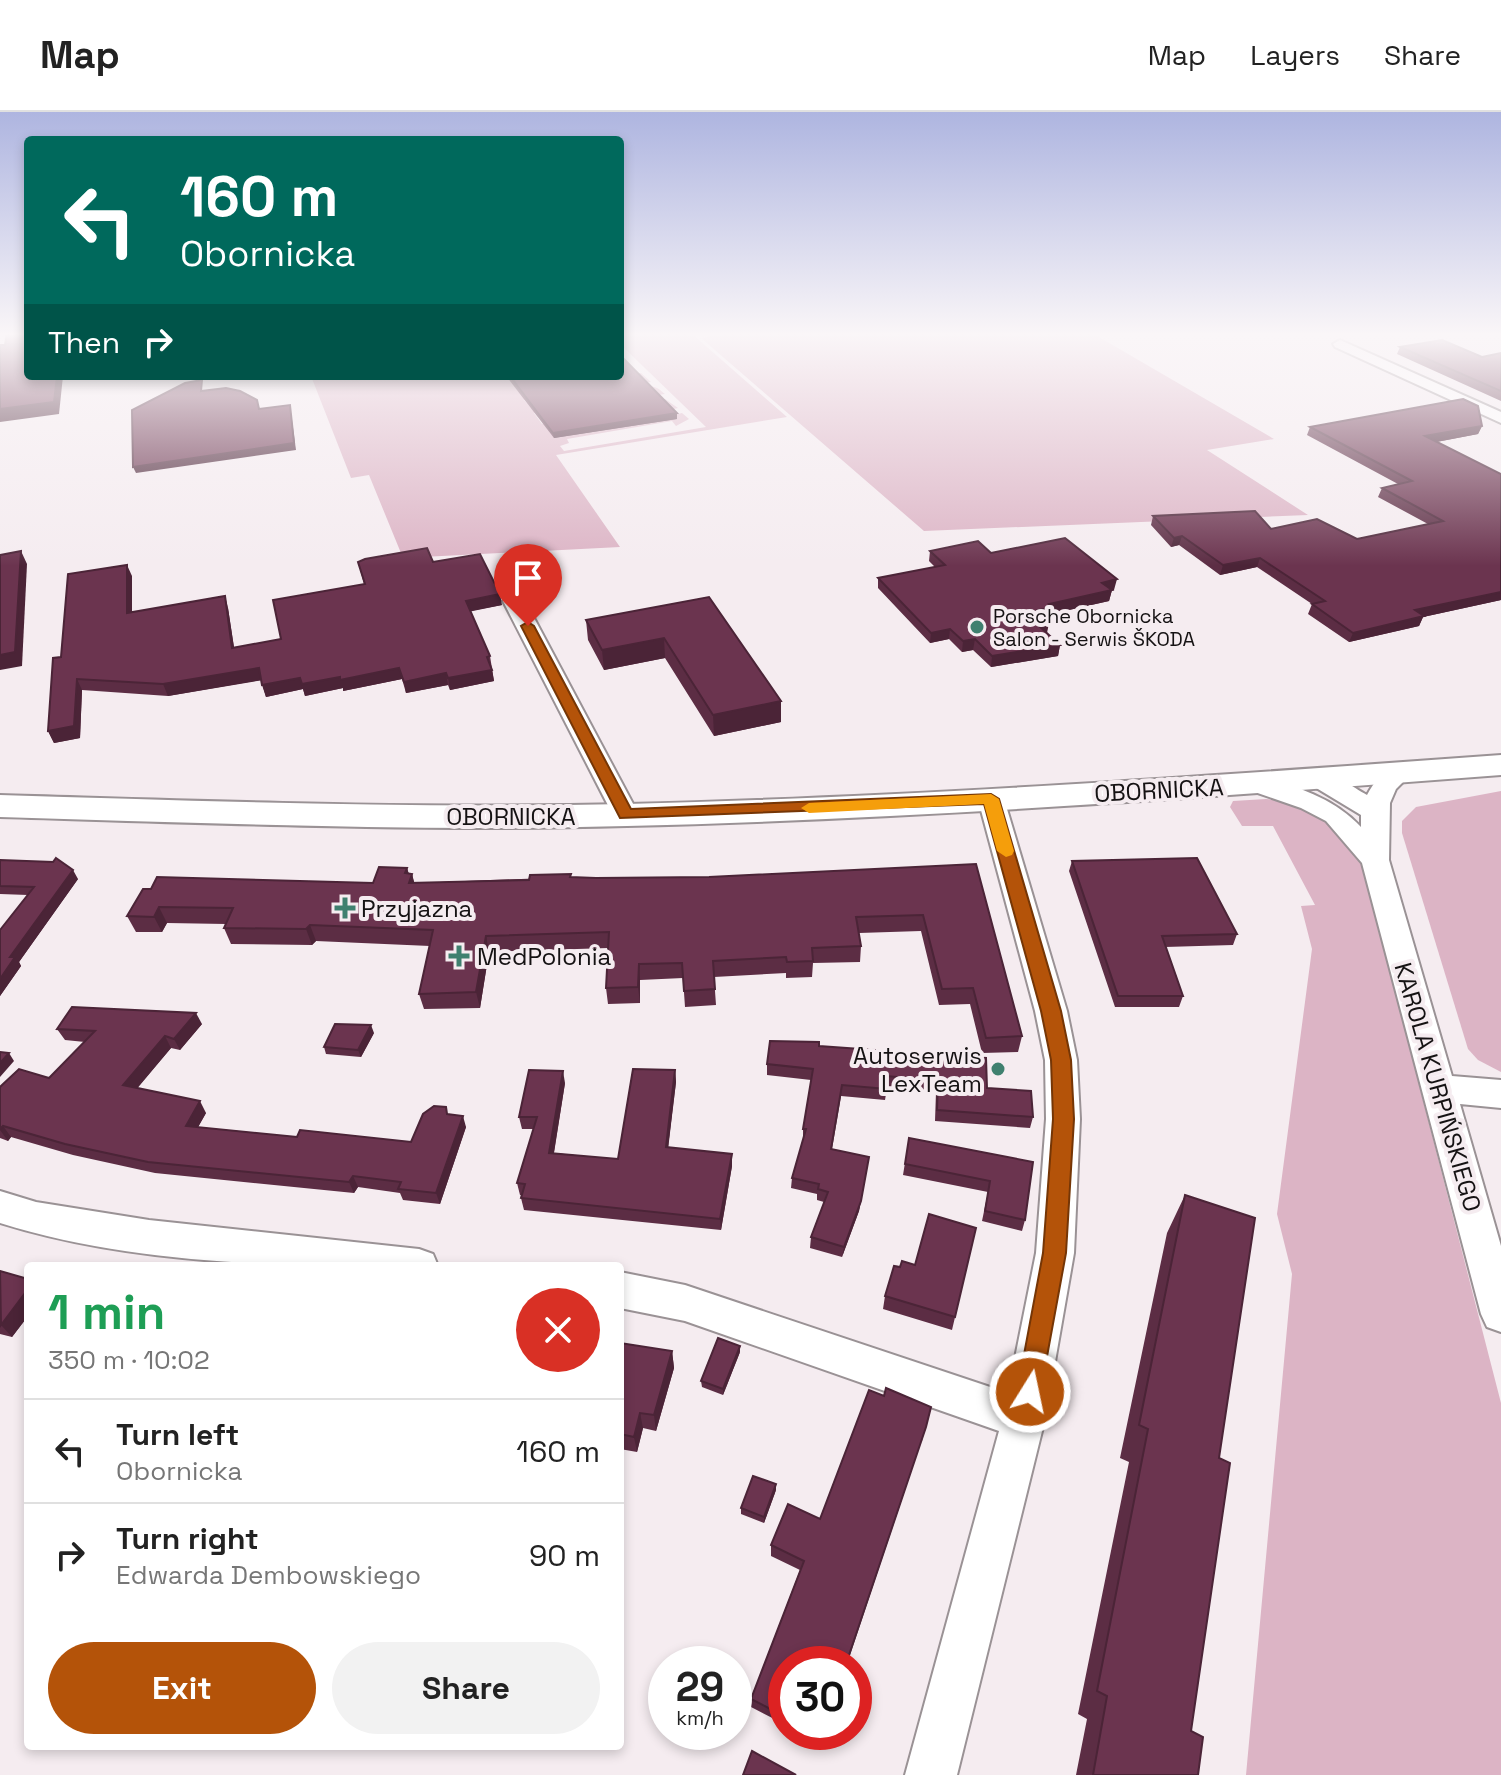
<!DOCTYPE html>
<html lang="en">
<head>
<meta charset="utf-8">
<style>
	body { margin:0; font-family:"Space Grotesk",sans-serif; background:#f2f2f2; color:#222; height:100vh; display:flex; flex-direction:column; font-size:30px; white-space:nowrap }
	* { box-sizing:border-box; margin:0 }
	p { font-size:26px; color:#767676 }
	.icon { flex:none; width:44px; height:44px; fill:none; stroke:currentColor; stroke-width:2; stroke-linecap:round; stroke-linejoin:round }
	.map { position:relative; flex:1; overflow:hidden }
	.drawer { position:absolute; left:24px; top:1150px; width:600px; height:488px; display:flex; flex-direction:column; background:#fff; border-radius:8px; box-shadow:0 4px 12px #0003 }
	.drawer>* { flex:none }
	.hud { position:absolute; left:24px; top:24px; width:600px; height:244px; border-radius:8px; box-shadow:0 4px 12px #0003; background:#00695c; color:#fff; overflow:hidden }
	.speed { position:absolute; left:648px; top:1534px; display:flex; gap:16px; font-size:40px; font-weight:700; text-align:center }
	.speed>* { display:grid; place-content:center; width:104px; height:104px; border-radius:50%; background:#fff; box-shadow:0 4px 12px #0003; line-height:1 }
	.speed small { font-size:20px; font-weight:400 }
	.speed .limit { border:12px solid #d22; background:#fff; color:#111 }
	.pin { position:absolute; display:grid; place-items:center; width:68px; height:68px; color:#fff; margin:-82px -34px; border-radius:50% 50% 50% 0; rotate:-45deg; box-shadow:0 0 8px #0007 }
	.pin .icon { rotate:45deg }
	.me { position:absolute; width:88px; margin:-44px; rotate:10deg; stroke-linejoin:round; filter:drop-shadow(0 0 6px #0008) }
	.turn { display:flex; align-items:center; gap:28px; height:168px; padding:0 24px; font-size:36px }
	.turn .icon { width:104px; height:104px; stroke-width:2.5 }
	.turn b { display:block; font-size:56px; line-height:68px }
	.then { display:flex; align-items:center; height:76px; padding:0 24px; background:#0003; gap:16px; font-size:30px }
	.round { display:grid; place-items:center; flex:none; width:84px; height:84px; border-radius:42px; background:#f2f2f2 }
	.summary { display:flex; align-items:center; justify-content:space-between; height:136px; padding:0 24px }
	h1 { font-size:48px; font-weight:600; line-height:60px; color:#1e9e55 }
	.button { display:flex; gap:16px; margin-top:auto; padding:16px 24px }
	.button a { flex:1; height:92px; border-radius:48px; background:#b45309; color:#fff; font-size:32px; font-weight:600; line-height:92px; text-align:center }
	.button a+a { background:#f2f2f2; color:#222 }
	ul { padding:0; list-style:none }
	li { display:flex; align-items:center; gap:24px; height:104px; padding:0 24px; border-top:2px solid #e0e0e0 }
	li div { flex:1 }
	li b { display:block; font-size:30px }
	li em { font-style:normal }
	header { display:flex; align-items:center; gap:48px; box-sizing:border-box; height:112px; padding:0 40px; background:#fff; border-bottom:2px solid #e0e0e0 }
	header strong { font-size:38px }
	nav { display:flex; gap:44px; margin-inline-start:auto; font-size:28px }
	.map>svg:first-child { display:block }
</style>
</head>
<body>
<header>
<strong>Map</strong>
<nav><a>Map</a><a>Layers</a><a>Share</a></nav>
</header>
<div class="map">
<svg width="1501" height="1663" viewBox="0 0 1501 1663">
	<rect width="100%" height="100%" fill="#f5ecf0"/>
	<g fill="#dcb4c5">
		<path d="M620 221H691L787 305 556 343 620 435 403 446 369 363 351 366 311 264H506L522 284 641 261 651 270 524 288 532 297 648 279 645 275C655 273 658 276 665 282L534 301 542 312 662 292 659 288 665 287 678 296 554 326 676 307 673 303 682 301 689 307 676 314 672 309 567 327 569 331 560 334 564 339 706 315 620 232Z"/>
		<polygon points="732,221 1092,221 1274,327 1207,338 1308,403 924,419 701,226"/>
		<polygon points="1501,679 1501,960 1478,948 1468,937 1402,721 1402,709 1416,695"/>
		<path d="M1266 687C1311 690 1342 716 1363 755L1501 1291V1663H1246L1292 1162 1277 1102 1312 837 1301 794 1315 793 1273 714H1242L1230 695 1233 689Z"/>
	</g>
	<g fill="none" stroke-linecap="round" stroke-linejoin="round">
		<defs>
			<g id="minor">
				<polygon points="1340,228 1501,300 1501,311 1335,235 1333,232"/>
				<polygon points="514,483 525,489 639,703 635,709 626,711 617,709 613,703 503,489"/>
				<path d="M1397 655 1406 658 1410 663 1396 677 1390 691 1389 748 1452 964 1501 968V996L1460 992 1501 1134V1220L1487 1215 1481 1202 1362 751 1326 709 1301 696 1249 678 1245 672 1249 666 1258 664C1296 674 1334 686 1361 715V703L1313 674 1309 668 1313 662C1332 658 1350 674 1367 683 1374 670 1382 659 1397 655Z"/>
				<polygon points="991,679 1000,681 1004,687 1067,899 1077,948 1080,1007 1074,1141 1045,1307 957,1663 905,1663 999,1319 685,1209 620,1196 620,1160 685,1173 1008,1281 1036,1141 1046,1007 1045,948 1035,899 978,687 982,681"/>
				<path d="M0 1079 36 1090 149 1108 419 1137 433 1142 438 1154C292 1154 141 1155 0 1111Z"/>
			</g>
			<path id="major" d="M1501 643V663C1210 685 918 707 627 714 418 720 209 711 0 705V683C209 689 418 697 627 692 918 685 1210 664 1501 643Z"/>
		</defs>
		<use href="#minor" stroke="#9a9295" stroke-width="4"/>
		<use href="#major" stroke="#9a9295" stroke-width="4"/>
		<use href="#minor" fill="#fff" fill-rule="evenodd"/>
		<use href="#major" fill="#fff" fill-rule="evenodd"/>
	</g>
	<g fill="#5c2d44">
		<polygon points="1400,235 1482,245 1501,241 1501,289 1397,242"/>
		<polygon points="506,264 620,264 677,307 554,326"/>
		<polygon points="1482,314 1478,322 1436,330 1501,362 1501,488 1423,505 1419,514 1349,530 1308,502 1312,492 1257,455 1220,463 1179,433 1171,435 1151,413 1153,404 1357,427 1428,412 1378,385 1382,376 1398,372 1307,323 1310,315"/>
		<polygon points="930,439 991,441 1114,478 1112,478 1109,489 1051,502 1050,505 1044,507 1049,511 1047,521 1060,533 1058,544 991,555 973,538 962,540 949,527 930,531 878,476 878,466 935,455 929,449"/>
		<polygon points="358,450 433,450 502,493 470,499 490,544 494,569 450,578 448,573 406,581 402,567 343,579 343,576 305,584 303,577 266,585 261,568 168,584 82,578 80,626 54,631 48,619 61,545 132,464 132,501 228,496 234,536 281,527 364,472"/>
		<polygon points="709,485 781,589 781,610 714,624 665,546 604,558 588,528 586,508"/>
		<polygon points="0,748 78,767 19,850 21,854 0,884 0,818 28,783 0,782"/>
		<polygon points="1072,749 1237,822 1233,833 1165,835 1183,884 1179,895 1115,895 1069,759"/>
		<polygon points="976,752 1022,924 1018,940 982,941 970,892 939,893 921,819 859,821 861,834 860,850 813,851 812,865 786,866 786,861 714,865 716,893 685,895 683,866 640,868 640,891 608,892 606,876 608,836 489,840 480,896 424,897 419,882 430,834 316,829 312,833 231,832 224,816 226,812 167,811 162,820 136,820 127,804 143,777 373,771 407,756 409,762 412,762 414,771 572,765 596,766 709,765"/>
		<polygon points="202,912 180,938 171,936 137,976 206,1001 198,1015 297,1025 411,1030 448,1002 466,1015 440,1092 403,1088 400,1081 358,1075 354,1081 155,1061 73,1043 11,1025 8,1029 0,1026 0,975 49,966 85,930 65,928 57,917"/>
		<polygon points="374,921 361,945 326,942 324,935"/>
		<polygon points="819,934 987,976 1033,1005 1030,1016 935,1009 936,980 887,976 885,988 841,984 832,1037 869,1045 859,1099 842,1145 810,1136 811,1125 824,1090 817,1088 817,1082 791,1076 792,1066 803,1028 803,1017 811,968 767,963 767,952"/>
		<polygon points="675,958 676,970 668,1035 732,1054 721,1118 524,1098 521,1086 522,1083 520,1083 517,1071 534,1017 522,1017 519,1005 565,971 554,1041 618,1047"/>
		<polygon points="909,1026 1033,1050 1025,1108 1022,1119 982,1109 988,1080 903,1063"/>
		<polygon points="1185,1083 1219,1346 1191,1619 1198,1663 1076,1663 1087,1607 1078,1602 1129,1350 1120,1346 1167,1121"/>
		<polygon points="976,1116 952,1218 883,1197 885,1184 900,1155 915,1153"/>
		<polygon points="0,1159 28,1167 28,1204 12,1225 0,1222"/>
		<polygon points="620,1231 672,1239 674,1256 656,1319 643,1316 637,1340 620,1337"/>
		<polygon points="740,1240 723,1283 702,1275 701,1269"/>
		<polygon points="923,1327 786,1552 786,1613 751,1595 751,1587 800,1458 771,1444 771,1433 820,1407"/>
		<polygon points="776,1378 764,1411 741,1402 741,1396"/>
	</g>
	<g fill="#4b2437">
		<polygon points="57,264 63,264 59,302 0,310 0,297"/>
		<polygon points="290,293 296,338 136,361 133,355"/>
		<polygon points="677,301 677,307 554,326 553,321"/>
		<polygon points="1482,314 1478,322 1421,333 1425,324"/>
		<polygon points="1182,424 1179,433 1171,435 1174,426"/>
		<polygon points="21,439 27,452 22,554 0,558 0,543"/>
		<polygon points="1260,446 1257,455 1220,463 1223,453"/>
		<polygon points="127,453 132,464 132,513 127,501"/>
		<polygon points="1117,467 1114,478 1100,481 1102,471"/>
		<polygon points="1112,478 1109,489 1051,502 1050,505 1033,509 1035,499 1049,492"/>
		<polygon points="1501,480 1501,488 1423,505 1419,514 1349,530 1353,521 1415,498"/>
		<polygon points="500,482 502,493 468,500 466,489"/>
		<polygon points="225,484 228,496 236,548 232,536"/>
		<polygon points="1049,511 1046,522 1038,513"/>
		<polygon points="950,517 949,527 930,531 931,521"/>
		<polygon points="664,526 665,546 604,558 602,538"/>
		<polygon points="975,527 973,538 962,540 963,529"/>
		<polygon points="1060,533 1058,544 991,555 992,544"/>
		<polygon points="259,556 263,568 168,584 163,572"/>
		<polygon points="399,556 402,567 343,579 343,576 305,584 303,577 266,585 262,573 300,566 340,565"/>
		<polygon points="492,558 494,569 450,578 448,566"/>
		<polygon points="446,561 448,573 406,581 404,570"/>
		<polygon points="77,567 82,578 80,626 54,631 48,619"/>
		<polygon points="781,589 781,610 714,624 713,603"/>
		<polygon points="407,756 410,767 412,762 416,777 413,787 405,761"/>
		<polygon points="73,758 78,767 19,850 21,854 0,884 0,867 10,845"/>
		<polygon points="159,795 167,811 162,820 154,805"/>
		<polygon points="310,813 316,829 312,833 306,817"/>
		<polygon points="486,824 489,840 480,896 476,880"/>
		<polygon points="639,852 640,868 640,891 638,875"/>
		<polygon points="196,901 202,912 180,938 174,927"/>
		<polygon points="371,913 374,921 361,945 358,938"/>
		<polygon points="165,924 171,936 130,985 123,973"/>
		<polygon points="9,941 14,949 0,965 0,951"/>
		<polygon points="675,958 676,970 667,1046 666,1035"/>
		<polygon points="563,959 565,971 552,1052 549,1041"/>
		<polygon points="200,989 206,1001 192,1026 186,1014"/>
		<polygon points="463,1004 466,1015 440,1092 436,1081"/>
		<polygon points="3,1014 11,1025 8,1029 0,1018"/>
		<polygon points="732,1042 732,1054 721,1118 720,1107"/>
		<polygon points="869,1045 859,1099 842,1145 844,1135"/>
		<polygon points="353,1064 358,1075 354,1081 349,1070"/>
		<polygon points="28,1177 28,1204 12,1225 1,1213"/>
		<polygon points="740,1234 740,1240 723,1283 723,1277"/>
		<polygon points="672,1239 674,1256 656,1319 654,1303"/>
		<polygon points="640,1301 643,1316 637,1340 634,1325"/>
		<polygon points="926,1315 847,1552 846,1552"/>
		<polygon points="776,1372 776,1378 764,1411 764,1405"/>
	</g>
	<g fill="#6b344f" stroke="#4b2437" stroke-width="2">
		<polygon points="7,221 28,221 28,264 57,264 54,290 0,297 0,233 5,233"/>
		<polygon points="1442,228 1482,245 1501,241 1501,279 1400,235"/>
		<polygon points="620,243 677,301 553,321 510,264 620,264"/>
		<polygon points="202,268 201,279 226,276 240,279 257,288 259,297 290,293 294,331 133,355 132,298 185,271"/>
		<polygon points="1463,287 1478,294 1482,314 1425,324 1501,362 1501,480 1415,498 1424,504 1353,521 1312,492 1325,489 1260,446 1223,453 1182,424 1174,426 1153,404 1255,399 1271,417 1317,407 1357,427 1443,409 1382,376 1412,369 1310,315"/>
		<polygon points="1065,426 1117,467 1102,471 1112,478 1049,492 1052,495 1035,499 1049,511 1038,513 1060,533 992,544 975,527 963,529 950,517 931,521 878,466 945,453 930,439 978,429 991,441"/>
		<polygon points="427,436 433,450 480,442 500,482 466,489 490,544 487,545 492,558 448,566 446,561 404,570 399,556 340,568 340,565 302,572 300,566 262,573 259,556 163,572 77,567 74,614 48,619 53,546 61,545 68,462 127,453 127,501 225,484 232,536 281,527 273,488 365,472 358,450 365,447"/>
		<polygon points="21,439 15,540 0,543 0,443"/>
		<polygon points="709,485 781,589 713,603 664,526 602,538 586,508"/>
		<polygon points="56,746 73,758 10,845 15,845 0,867 0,818 34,775 0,774 0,748 53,750"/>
		<polygon points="1197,746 1237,822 1162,824 1183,884 1118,884 1072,749"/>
		<polygon points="976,752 1022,924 986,926 973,876 942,877 923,803 856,805 861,834 812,836 813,849 787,850 786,845 713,849 715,877 684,879 682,851 639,852 638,875 606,876 609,820 486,824 476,880 419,882 433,818 310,813 306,817 224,816 233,796 159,795 154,805 127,804 143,777 151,777 157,765 373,771 379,755 407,756 405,761 412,762 409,771 529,768 530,763 571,762 570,765 596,766 709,765"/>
		<polygon points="72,895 196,901 174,927 165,924 123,973 200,989 186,1014 297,1025 300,1018 411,1030 423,1002 434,994 446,995 447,1002 463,1004 436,1081 398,1077 401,1070 353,1064 349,1070 148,1050 65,1032 3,1014 0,1017 0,975 19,957 49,966 95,919 57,917"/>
		<polygon points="335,912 371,913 358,938 324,935"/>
		<polygon points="770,929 819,930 819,934 986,946 987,976 1031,979 1033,1005 937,998 938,969 887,964 887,977 842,973 831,1037 869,1045 861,1089 844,1135 811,1125 828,1080 818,1077 819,1072 792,1066 806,1017 803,1017 813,957 767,952"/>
		<polygon points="0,940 9,941 0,951"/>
		<polygon points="633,957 675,958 666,1035 732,1042 720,1107 521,1086 525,1072 517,1071 537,1005 519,1005 529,958 563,959 549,1041 618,1047"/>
		<polygon points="909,1026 1033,1050 1025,1108 985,1099 990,1069 905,1052"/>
		<polygon points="1185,1083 1255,1106 1219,1346 1230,1351 1191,1619 1203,1625 1198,1663 1093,1663 1107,1584 1097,1579 1148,1317 1139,1313"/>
		<polygon points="929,1102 976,1116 955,1205 885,1184 894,1154 900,1155 902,1149 915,1153"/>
		<polygon points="0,1159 28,1167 28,1177 1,1213"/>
		<polygon points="718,1226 740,1234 723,1277 701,1269"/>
		<polygon points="620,1231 672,1239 654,1303 640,1301 634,1325 620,1322"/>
		<polygon points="886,1276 931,1295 926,1315 846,1552 786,1552 786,1605 751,1587 804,1449 771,1433 788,1392 820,1407 869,1278 884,1284"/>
		<polygon points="753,1364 776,1372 764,1405 741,1396"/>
		<polygon points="752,1639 796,1663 743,1663"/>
	</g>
	<linearGradient id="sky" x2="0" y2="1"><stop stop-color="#aeb5e0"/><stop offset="0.49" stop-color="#faf6f8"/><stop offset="1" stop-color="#faf6f8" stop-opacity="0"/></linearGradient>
	<rect width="1501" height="454" fill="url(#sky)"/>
	<polygon fill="#b45309" stroke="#753606" stroke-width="2" points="528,510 534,514 631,697 991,682 999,687 1061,899 1071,948 1074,1007 1066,1141 1039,1288 1030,1292 1021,1288 1017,1280 1043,1141 1053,1007 1051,948 1041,899 984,692 620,706 521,514"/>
	<polygon fill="#f59e0b" points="991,682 999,687 1014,739 1012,743 1006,745 997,739 984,692 809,701 801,696 809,691"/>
	<g fill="#3f806f" stroke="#f5ecf0" stroke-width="3">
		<circle cx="977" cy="515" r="8"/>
		<path d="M341 784h8v8h8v8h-8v8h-8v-8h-8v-8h8z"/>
		<path d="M455 832h8v8h8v8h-8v8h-8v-8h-8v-8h8z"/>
		<circle cx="998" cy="957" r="8"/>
	</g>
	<g text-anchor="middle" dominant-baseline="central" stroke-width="8" stroke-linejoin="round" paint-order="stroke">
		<g font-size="20" fill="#151213" stroke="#f5ecf0" text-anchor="start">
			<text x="993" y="504">Porsche Obornicka<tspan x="993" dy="23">Salon - Serwis ŠKODA</tspan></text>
		</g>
		<g font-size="24" fill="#151213" stroke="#f5ecf0">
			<text transform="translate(1159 678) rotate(-3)">OBORNICKA</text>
			<text x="511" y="704">OBORNICKA</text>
			<text transform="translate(1438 975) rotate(74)">KAROLA KURPIŃSKIEGO</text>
		</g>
		<g font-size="24" fill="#151213" stroke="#f5ecf0" text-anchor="start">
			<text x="361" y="796">Przyjazna</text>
			<text x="477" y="844">MedPolonia</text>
			<text x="982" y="943" text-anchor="end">Autoserwis<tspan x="982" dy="28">LexTeam</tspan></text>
		</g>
	</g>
</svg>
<div class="speed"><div>29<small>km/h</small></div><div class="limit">30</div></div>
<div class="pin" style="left:528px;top:514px;background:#d93025"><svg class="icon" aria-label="arrive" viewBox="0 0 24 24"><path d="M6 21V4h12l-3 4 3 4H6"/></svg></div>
<svg class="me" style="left:1030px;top:1280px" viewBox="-20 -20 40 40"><circle r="17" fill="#b45309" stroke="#fff" stroke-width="3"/><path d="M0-11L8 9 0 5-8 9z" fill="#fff"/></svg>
<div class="hud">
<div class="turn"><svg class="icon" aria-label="left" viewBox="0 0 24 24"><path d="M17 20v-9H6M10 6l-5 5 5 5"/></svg><div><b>160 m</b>Obornicka</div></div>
<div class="then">Then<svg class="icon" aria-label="right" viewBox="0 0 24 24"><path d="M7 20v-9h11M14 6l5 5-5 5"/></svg></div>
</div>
<section class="drawer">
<div class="summary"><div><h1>1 min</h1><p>350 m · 10:02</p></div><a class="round" style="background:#d93025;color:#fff"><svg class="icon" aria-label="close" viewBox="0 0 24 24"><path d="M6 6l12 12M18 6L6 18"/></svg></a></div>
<ul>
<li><svg class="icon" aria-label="left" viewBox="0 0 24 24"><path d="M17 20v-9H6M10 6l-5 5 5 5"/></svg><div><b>Turn left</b><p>Obornicka</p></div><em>160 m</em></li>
<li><svg class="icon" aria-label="right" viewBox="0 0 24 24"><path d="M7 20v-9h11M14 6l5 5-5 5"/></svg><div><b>Turn right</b><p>Edwarda Dembowskiego</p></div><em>90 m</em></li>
</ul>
<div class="button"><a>Exit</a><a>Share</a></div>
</section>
</div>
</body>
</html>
